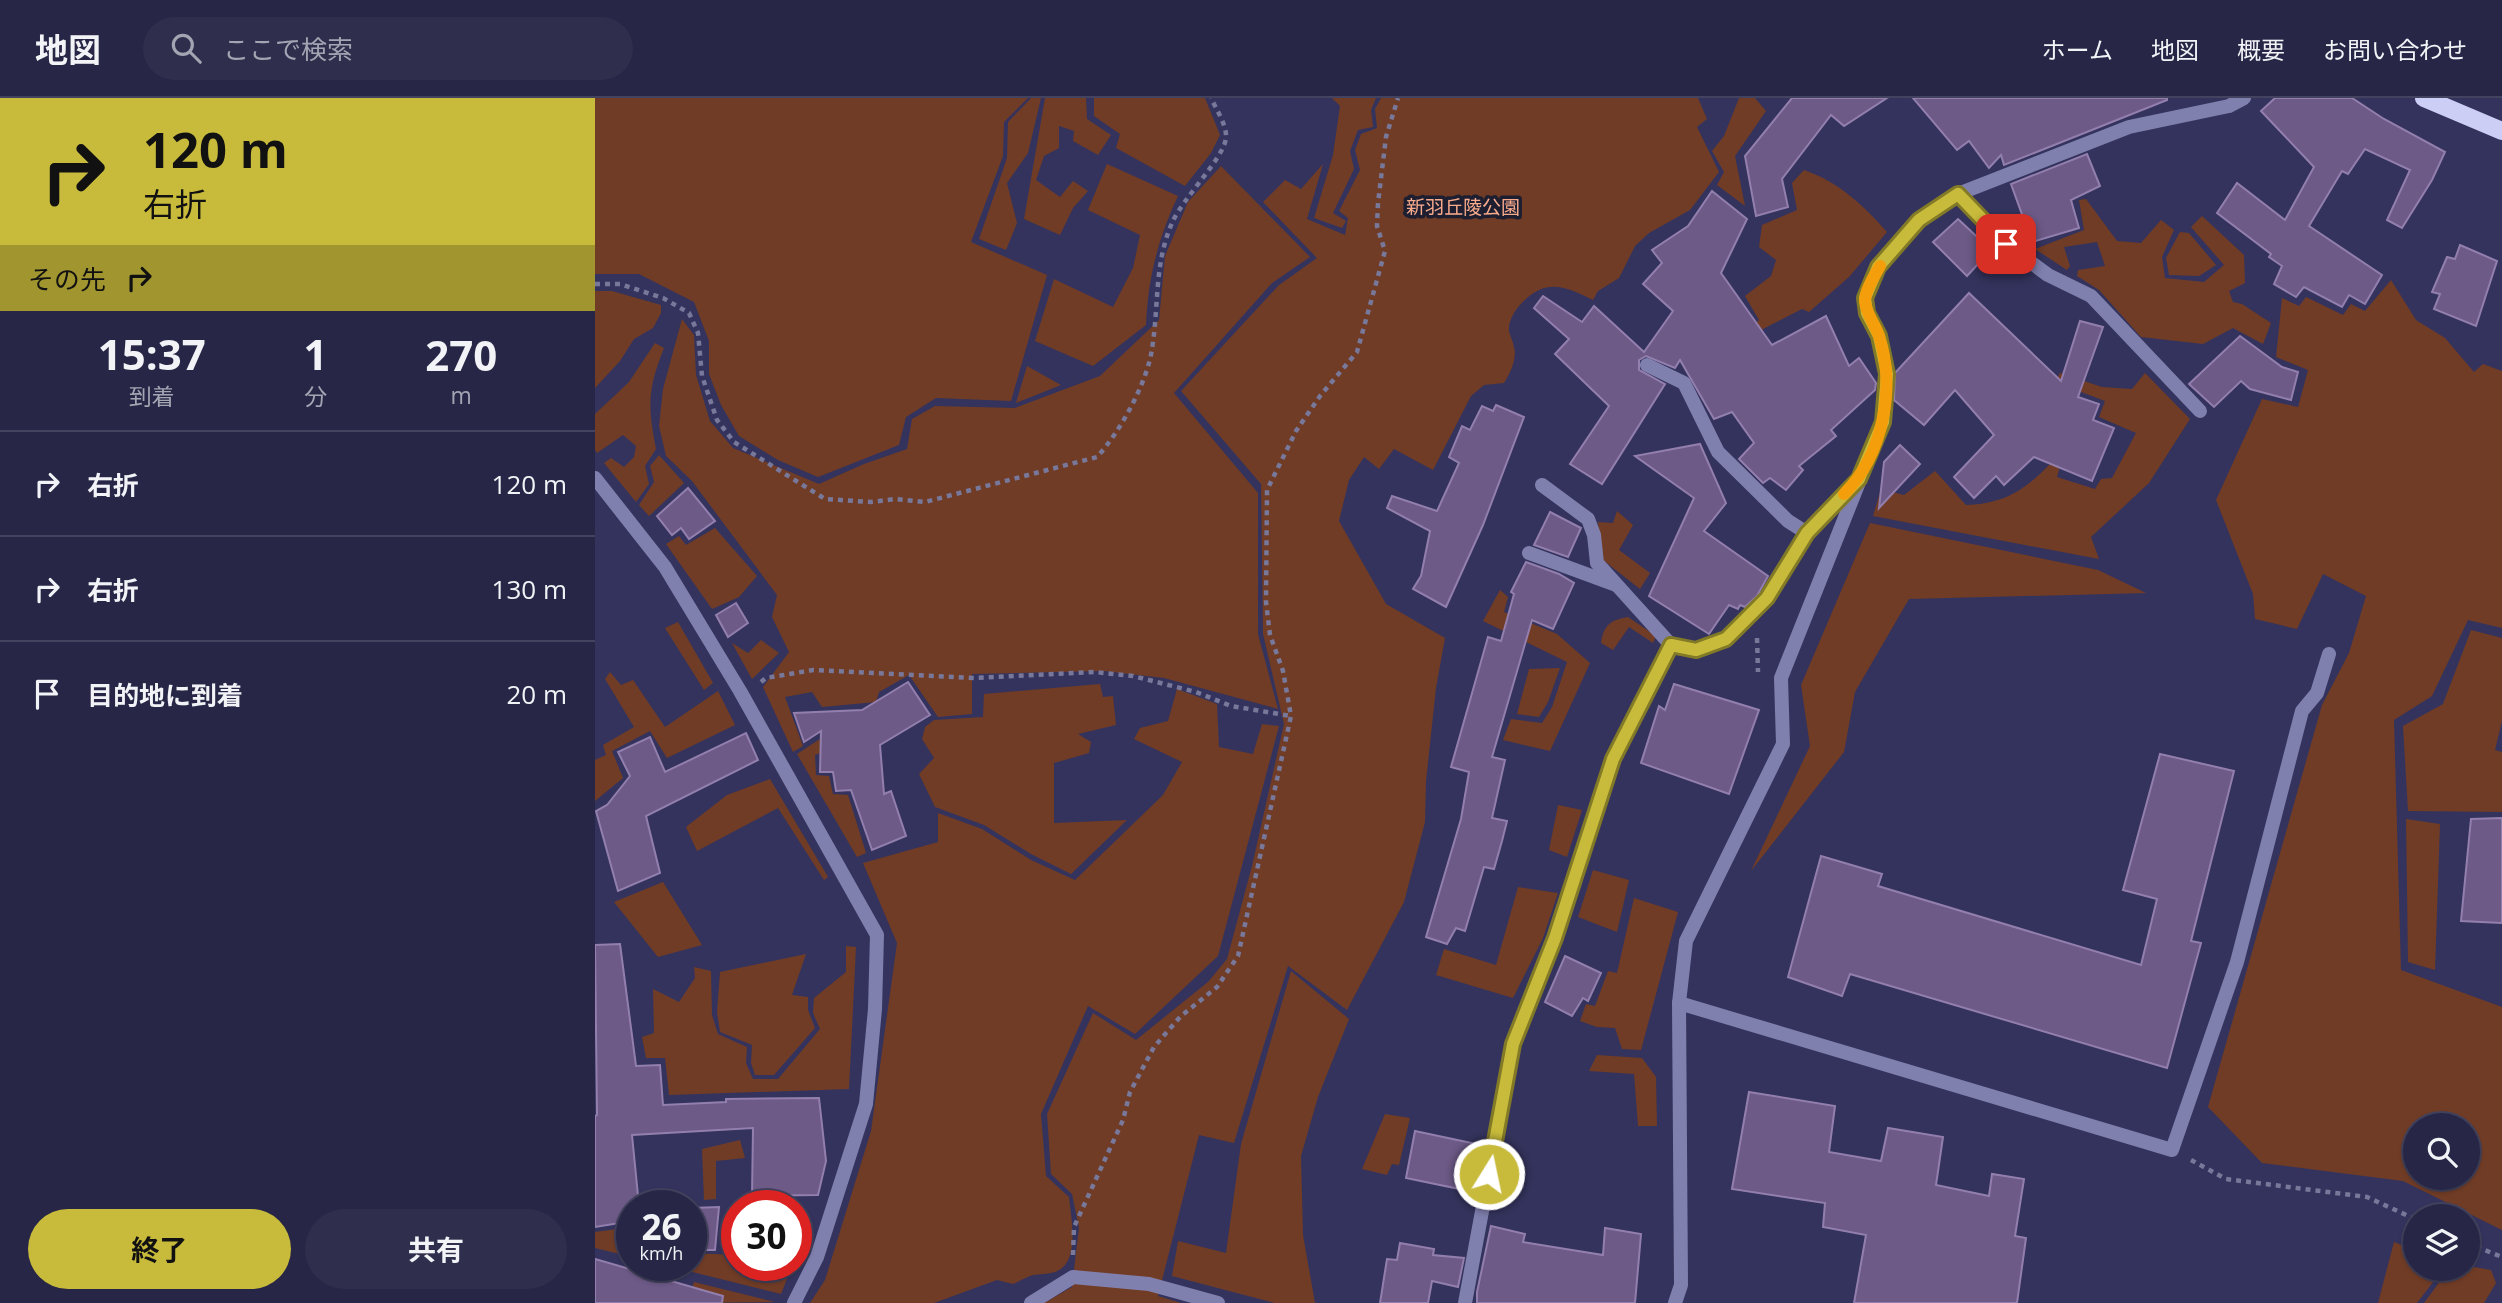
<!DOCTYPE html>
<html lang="ja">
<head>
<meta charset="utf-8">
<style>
	body { margin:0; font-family:"Open Sans","Noto Sans JP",sans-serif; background:#2f2e4d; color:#f1f3f6; height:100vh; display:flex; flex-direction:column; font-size:26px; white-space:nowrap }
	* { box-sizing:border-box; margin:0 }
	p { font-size:23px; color:#a4a5b3 }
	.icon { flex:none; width:38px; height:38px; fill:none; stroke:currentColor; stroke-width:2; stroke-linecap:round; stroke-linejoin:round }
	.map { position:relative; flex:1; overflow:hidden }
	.sheet { display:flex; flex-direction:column; background:#272646; width:595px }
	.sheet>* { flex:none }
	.guide { background:#c8bb3b; color:#111; overflow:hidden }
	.buttons { position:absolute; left:1808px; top:1015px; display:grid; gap:14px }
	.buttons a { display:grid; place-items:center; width:77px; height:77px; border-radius:50%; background:#272646; box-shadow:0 2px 5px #0004,0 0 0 2px #43435f; font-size:35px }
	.speed { position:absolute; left:21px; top:1092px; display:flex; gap:14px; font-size:35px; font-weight:700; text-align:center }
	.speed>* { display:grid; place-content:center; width:91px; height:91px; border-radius:50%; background:#272646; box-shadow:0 2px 5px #0004,0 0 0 2px #43435f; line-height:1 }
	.speed small { font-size:18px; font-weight:400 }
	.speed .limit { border:10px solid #d22; background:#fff; color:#111 }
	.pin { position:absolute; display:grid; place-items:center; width:60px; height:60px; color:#fff; margin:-30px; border-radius:14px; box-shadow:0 4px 10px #0006 }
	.me { position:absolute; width:77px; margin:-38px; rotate:10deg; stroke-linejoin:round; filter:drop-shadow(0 0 5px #0008) }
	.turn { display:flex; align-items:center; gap:24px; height:147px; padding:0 28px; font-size:32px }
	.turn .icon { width:91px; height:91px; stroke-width:2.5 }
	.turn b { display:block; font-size:49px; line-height:60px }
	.then { display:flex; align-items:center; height:66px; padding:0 28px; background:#0003; gap:14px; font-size:26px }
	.eta { display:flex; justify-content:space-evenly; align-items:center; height:119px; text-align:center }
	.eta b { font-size:42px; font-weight:700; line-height:49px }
	.cta { display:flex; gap:14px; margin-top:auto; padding:14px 28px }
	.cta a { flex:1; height:80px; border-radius:42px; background:#c8bb3b; color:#111; font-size:28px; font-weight:700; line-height:80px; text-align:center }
	.cta a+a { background:#2f2e4d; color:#f1f3f6 }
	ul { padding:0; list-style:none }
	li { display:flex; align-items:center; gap:21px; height:105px; padding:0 28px; border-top:2px solid #43435f }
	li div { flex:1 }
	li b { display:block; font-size:26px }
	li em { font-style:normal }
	header { display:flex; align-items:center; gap:42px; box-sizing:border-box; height:98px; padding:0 35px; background:#272646; border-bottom:2px solid #43435f }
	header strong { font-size:33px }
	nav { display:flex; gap:38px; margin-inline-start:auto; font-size:24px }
	.search { width:490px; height:63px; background:#2f2e4d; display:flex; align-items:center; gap:18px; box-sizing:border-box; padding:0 24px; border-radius:38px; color:#a4a5b3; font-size:26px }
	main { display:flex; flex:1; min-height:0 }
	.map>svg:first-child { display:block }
</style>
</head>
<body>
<header>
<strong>地図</strong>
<div class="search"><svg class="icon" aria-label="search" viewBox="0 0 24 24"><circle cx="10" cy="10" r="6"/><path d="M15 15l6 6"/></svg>ここで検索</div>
<nav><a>ホーム</a><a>地図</a><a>概要</a><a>お問い合わせ</a></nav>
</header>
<main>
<section class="sheet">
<div class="guide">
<div class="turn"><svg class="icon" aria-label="right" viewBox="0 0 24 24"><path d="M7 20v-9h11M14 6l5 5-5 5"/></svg><div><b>120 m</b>右折</div></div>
<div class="then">その先<svg class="icon" aria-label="right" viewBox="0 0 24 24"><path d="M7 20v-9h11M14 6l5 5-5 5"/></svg></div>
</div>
<div class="eta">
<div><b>15:37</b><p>到着</p></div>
<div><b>1</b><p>分</p></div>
<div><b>270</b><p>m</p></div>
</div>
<ul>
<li><svg class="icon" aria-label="right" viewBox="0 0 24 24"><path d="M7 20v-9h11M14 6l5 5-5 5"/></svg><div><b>右折</b></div><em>120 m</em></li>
<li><svg class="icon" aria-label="right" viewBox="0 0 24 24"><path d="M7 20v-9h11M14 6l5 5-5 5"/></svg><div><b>右折</b></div><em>130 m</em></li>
<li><svg class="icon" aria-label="arrive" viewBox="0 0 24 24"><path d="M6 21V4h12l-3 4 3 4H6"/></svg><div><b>目的地に到着</b></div><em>20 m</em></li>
</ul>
<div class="cta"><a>終了</a><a>共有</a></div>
</section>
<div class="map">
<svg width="1907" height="1205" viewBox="0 0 1907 1205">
	<rect width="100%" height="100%" fill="#34335d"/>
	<g fill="#703c26" fill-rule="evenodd">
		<polygon points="0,0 433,0 409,24 408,58 376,144 452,177 416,303 341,300 311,319 304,347 223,379 183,362 144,338 126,307 114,276 114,243 99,204 44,176 0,176"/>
		<polygon points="436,0 446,0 433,55 412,85 422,125 411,152 384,141 412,60 413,24"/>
		<polygon points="450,0 491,0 492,21 516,37 503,57 478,43 479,33 464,28 464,50 449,58 441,82 465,99 478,83 493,93 478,110 465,137 429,121"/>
		<polygon points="499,0 610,0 625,37 616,55 590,88 521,50 525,36 499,18"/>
		<polygon points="737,0 781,0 776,12 778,29 763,32 755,53 759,71 738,115 751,123 747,130 719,120 738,57 745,8"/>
		<path d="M786 0H1103L1112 21 1102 29 1124 74 1095 112 1054 135 1040 148 1024 180 1003 193 998 202C968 187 949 180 924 208 919 214 913 224 914 233 915 238 918 243 919 249 922 261 916 274 909 285L889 287 876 298 838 372 799 351 784 371 769 359 754 382 744 423 791 506 850 540 841 590 831 683 830 724 809 804 752 912 693 868 639 1045 604 1037 563 1198 586 1205H449L477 1189 484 1130 477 1096 456 1076 452 1016 498 915 541 942 613 884 632 861 657 768 689 626 668 536 666 386 586 293 684 187 722 160 668 104 690 82 706 91 728 66 712 121 750 137 753 120 744 113 765 72 760 52 766 36 782 30 780 11Z"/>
		<polygon points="1144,0 1160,0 1171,13 1140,58 1150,108 1122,87 1129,74 1117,53 1129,38"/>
		<path d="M512 66 583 98C563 140 553 180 551 227L498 268 440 243 459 181 518 209 538 170 545 137 493 112Z"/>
		<polygon points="626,68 715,159 677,185 579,295 663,395 663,536 683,611 569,580 509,573 377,576 377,616 343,619 314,577 284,594 281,604 227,609 217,594 190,599 208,648 198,654 168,589 194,554 177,519 182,497 97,383 71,358 64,328 68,291 87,221 99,237 101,277 115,323 138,350 224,386 269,366 312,351 317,321 340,308 420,310 505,278 564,222 570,158 593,104"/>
		<path d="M1209 72C1244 84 1268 107 1292 134L1254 179 1214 214 1207 211 1137 247 1164 222 1150 198 1176 178 1181 162 1164 149 1167 127 1202 112 1197 85Z"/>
		<polygon points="1491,101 1522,143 1546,145 1566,122 1579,132 1567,159 1570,180 1609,184 1629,167 1596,129 1607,118 1649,157 1650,185 1634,193 1638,204 1647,206 1676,225 1668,246 1638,230 1608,246 1546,239 1504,192 1482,178 1483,172 1510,168 1502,144 1469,149 1475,168 1472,172 1440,151 1489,132 1484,102"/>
		<polygon points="1585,134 1594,135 1621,167 1604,178 1574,177 1571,160"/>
		<path d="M1796 182 1821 222 1850 240 1879 274 1888 266 1907 273V530L1873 522 1837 598 1799 622 1806 872 1907 909V1132L1808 1083 1667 1065 1613 1009 1727 607 1754 555 1771 498 1728 476 1702 531 1660 521 1658 496 1621 402 1667 301 1703 309 1713 272 1681 259 1687 200 1704 208 1711 199 1748 217 1756 206 1770 213ZM1872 1027V1080H1820V1027Z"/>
		<polygon points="0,193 17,193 66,207 66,215 58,230 39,241 25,263 0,290"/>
		<path d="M60 245 69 250C52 293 53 307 61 351L50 368 54 386 41 404 9 365 16 360 29 369 39 359 41 348 28 337 2 355 0 352V316L34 284Z"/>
		<polygon points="432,268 466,287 421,305"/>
		<path d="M1465 275 1507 289 1537 291 1550 275 1595 321 1554 385 1496 439 1504 461 1278 418 1286 391 1309 397 1340 373 1371 407C1418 406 1440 383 1470 350L1462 379 1500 391 1506 381 1517 380 1541 335 1504 319 1510 303 1460 284Z"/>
		<polygon points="64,357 89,385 54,418 44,407 59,384 55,368"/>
		<polygon points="1022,413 1038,427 1024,452 1055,475 1045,491 1008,462 1003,424 1018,425"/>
		<polygon points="1275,425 1503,472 1551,495 1314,501 1260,594 1249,654 1156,773 1215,648 1206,587"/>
		<polygon points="120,430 162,478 144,499 117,511 71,446 84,438 91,447"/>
		<polygon points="905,492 913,499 909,514 962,536 995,565 955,653 908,642 916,621 947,625 957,609 972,564 888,523"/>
		<path d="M1033 519 1061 538 1058 545 1034 529 1018 552 1006 545C1009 526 1016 522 1033 519Z"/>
		<polygon points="83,524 118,585 109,592 70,530"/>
		<polygon points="1876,532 1907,540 1907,623 1900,652 1907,654 1907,714 1813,713 1808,628 1848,606"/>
		<polygon points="166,542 184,555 157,581 137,545 153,555"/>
		<polygon points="965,570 953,604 944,619 922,616 934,571"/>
		<polygon points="15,574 26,587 38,582 70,629 123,593 140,627 72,660 55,633 17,653 28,680 0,703 0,662 11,657 8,647 39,629 10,581"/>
		<polygon points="505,586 508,599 518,598 521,627 483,636 496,644 494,655 459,665 459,725 532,722 476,776 436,756 389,727 340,709 324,676 339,660 327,641 330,629 339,622 388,619 389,596"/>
		<path d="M582 591 622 606 624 649 658 656 667 626 684 628 623 858 540 936 493 908 446 1016 451 1078 474 1099C476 1120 486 1165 460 1174 453 1176 445 1176 438 1177 431 1179 425 1183 418 1186L402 1182 339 1205H215L230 1182 276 1033 302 845 268 765 343 744V715L387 731 436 762 480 782 568 697 587 664 539 641 545 630 573 623Z"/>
		<polygon points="228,639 228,654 220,657 221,677 234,678 238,696 253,697 271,755 262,759 202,656"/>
		<polygon points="175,681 233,779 229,782 183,710 102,753 91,729 132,697"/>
		<polygon points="963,707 987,712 972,759 954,752"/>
		<polygon points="1811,721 1845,726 1840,872 1813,864"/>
		<polygon points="998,772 1034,782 1022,834 983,819"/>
		<polygon points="68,784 107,847 63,859 19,804"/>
		<polygon points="923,789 963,795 948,840 918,900 841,877 849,851 901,867"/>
		<polygon points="1039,800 1083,814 1046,952 1027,951 1020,930 1002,929 985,923 991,906 1000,908 1013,873 1022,875"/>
		<polygon points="251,848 261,849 254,991 74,997 70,960 51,960 47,939 59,935 58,891 84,904 100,880 99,869 116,873 117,917 123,936 152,949 151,965 158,981 183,981 225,931 218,915 219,900 251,874"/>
		<polygon points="211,856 197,897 213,899 213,912 220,930 179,977 160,977 156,965 157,947 125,934 122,914 125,874"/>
		<polygon points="696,873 754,921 723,999 706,1058 708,1137 720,1205 680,1205 577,1178 583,1143 631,1155 646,1046"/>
		<polygon points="1002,957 1047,960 1061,979 1062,1028 1043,1028 1039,976 994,973"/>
		<polygon points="790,1016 815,1020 804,1067 797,1066 792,1077 767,1071"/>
		<polygon points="145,1042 150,1060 121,1063 121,1101 109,1102 107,1051"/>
		<polygon points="37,1129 37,1159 0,1150 0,1134"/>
		<polygon points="1799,1144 1820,1152 1820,1171 1848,1171 1822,1205 1783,1205"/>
		<polygon points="96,1155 142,1157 142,1167 170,1167 172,1178 192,1181 186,1196 69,1167 96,1167"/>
		<polygon points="1873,1168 1896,1172 1901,1185 1889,1205 1829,1205 1854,1171 1872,1171"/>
		<polygon points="99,1184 180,1204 92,1205"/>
	</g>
	<g fill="#6d5a87" stroke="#937fae" stroke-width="2">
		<polygon points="1197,0 1292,0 1249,28 1236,17 1187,81 1193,109 1161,118 1150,58"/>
		<polygon points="1318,0 1572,0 1572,2 1409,67 1406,57 1394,70 1374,43 1362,52"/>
		<polygon points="1680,0 1757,0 1789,21 1850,54 1837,82 1807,130 1792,122 1815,72 1770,51 1753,76 1747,73 1714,128 1787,177 1770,206 1754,197 1747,209 1709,189 1701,199 1679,186 1687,168 1674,159 1676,156 1622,115 1642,85 1690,122 1719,69 1666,13"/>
		<polygon points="1492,56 1505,88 1476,102 1484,130 1437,144 1416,86"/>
		<polygon points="1117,93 1152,121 1126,175 1177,247 1231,218 1254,268 1264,260 1281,285 1280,292 1236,332 1241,338 1204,368 1208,372 1191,392 1175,380 1168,385 1144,361 1159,345 1137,314 1119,321 1085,262 1080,270 1051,258 1044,262 1044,272 1070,286 1007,386 975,366 1014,308 960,256 974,241 939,210 948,198 987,224 999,208 1049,254 1078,213 1048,186 1067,165 1057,152 1093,128"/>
		<polygon points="1363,121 1396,152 1372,178 1338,144"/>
		<polygon points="1865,147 1902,163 1881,228 1839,211 1845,196 1837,194 1852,159 1860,161"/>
		<polygon points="1374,195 1466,283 1485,223 1508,229 1483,299 1504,306 1498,322 1519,330 1497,383 1439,359 1409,387 1401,378 1379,400 1359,379 1399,337 1360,292 1329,327 1299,302 1300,275"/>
		<polygon points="1645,238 1687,269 1703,274 1696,302 1655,291 1646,283 1619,309 1594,286"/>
		<polygon points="901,307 929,319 888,427 851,509 818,491 826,478 835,433 792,410 797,398 842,413 864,365 854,359 867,328 875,332 887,308 898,313"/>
		<polygon points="1105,346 1131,405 1109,433 1173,478 1162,498 1150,509 1145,507 1143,511 1134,507 1114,536 1054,498 1099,400 1040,358"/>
		<polygon points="1305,347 1325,366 1284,410 1289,364"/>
		<polygon points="93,390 120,423 94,441 86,430 77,437 62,418"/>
		<polygon points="955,414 986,430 973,459 939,447"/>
		<polygon points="931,464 964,476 979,485 958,531 937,522 897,659 910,662 897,720 912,723 907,743 899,771 889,769 870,833 861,830 852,846 831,839 866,721 874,674 856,669 893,539 906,543 919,496 916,494"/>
		<polygon points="141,505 153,525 133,539 121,517"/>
		<polygon points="313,584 335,617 285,647 289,696 296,693 311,738 277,752 256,692 241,693 238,674 225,674 226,633 209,644 199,615 267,612"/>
		<polygon points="1079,586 1164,612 1134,696 1046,665 1064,608 1070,612"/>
		<polygon points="151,635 163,662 51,718 65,775 23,793 1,713 12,707 35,678 23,654 55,639 70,674"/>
		<polygon points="1565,656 1639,673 1596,843 1606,845 1572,970 1255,876 1247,898 1193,879 1226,758 1287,776 1283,788 1546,867 1562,801 1528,792"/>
		<polygon points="1907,720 1907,825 1866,823 1876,721"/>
		<polygon points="25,846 41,968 65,967 68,1007 131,1004 131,1001 224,1000 231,1063 223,1097 157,1098 158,1030 37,1037 44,1108 37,1108 37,1123 0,1129 0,1018 2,1017 0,847"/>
		<polygon points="970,858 1006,875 993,903 988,900 977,918 950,904"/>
		<polygon points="1154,994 1240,1008 1234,1054 1286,1063 1293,1030 1348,1039 1341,1087 1394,1098 1397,1076 1429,1081 1420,1138 1431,1140 1422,1205 1259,1205 1271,1137 1228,1129 1230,1105 1137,1091"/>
		<polygon points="820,1033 886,1047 874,1093 811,1080"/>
		<polygon points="124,1109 120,1152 96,1152 96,1110"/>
		<polygon points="896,1128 930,1136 928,1144 1008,1157 1010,1130 1046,1136 1040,1205 882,1205 882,1194"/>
		<polygon points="805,1145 839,1151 838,1157 869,1160 863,1189 837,1183 833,1205 785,1205 792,1161 802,1162"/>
		<polygon points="0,1161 128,1198 127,1205 0,1205"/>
	</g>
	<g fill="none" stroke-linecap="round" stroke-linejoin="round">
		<g stroke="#78789b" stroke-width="4.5" stroke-dasharray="5 5" stroke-linecap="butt">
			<path d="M0 186H25L68 200 94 215 103 235 107 278 122 322 139 344 230 401 276 404 300 401 330 404 502 359C525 334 552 285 557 251 564 208 559 166 577 125 587 101 629 60 631 40 632 27 621 11 616 0"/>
			<polyline points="1162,540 1163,574"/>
			<polyline points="166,584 171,580 218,572 380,580 500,574 538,578 601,594 636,608 696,618"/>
			<polyline points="1596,1062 1631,1081 1772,1099 1820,1121"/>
			<polyline points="1872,1145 1907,1159"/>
			<polyline points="478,1157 479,1129 528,1022 535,994 559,949 585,919 622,889 643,858 696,618 688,573 675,537 671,504 672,392 701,333 725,298 762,254 790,153 782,128 783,105 791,39 803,0"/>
		</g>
		<polyline stroke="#8080af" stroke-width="14" points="1363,96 1411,146 1453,177 1496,198 1605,313"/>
		<g stroke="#8080af" stroke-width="14">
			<polyline points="1052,267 1089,285 1123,354 1193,423 1212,435"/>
			<polyline points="0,380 70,469 145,593 282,837 280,911 271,1006 222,1159 199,1205"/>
			<polyline points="947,387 993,421 999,437 1002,465 1076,547"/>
			<polyline points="934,455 1021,487"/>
			<polyline points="1084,905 1577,1052 1642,864 1707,613 1722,595 1734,556"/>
			<polyline points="436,1205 478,1179 554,1186 623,1205"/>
			<polyline points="870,1205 918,946 960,840 1018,661 1076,547 1101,552 1131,541 1172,501 1212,435 1257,388"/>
			<polyline points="1080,1205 1086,1187 1084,905 1091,843 1188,646 1186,580 1288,324 1291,276 1284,238 1272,215 1270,200 1284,169 1324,122 1363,96 1534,29 1634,8 1649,0"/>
		</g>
		<polyline stroke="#cdcef5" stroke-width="18" points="1829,0 1907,33"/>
	</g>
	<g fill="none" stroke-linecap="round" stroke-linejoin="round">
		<defs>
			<polyline id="route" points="894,1076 918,946 960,840 1018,661 1076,547 1101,552 1131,541 1172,500 1212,435 1264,381 1288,324 1292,276 1284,238 1272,215 1270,200 1283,169 1324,122 1363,96 1411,146"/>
		</defs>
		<use href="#route" stroke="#827a26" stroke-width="18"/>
		<use href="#route" stroke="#c8bb3b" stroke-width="12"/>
		<path stroke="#f59e0b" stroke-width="12" d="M1249 396C1288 357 1301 290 1284 238 1280 226 1271 216 1270 203 1270 192 1280 177 1285 168"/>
	</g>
	<g text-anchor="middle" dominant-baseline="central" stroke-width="7" stroke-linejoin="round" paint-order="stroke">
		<g font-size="19" fill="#f9ac8c" stroke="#1e1e31">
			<text x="868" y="109">新羽丘陵公園</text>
		</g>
	</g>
</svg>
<div class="buttons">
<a><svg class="icon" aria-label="search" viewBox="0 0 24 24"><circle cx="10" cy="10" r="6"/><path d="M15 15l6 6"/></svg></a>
<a><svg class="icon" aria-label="layers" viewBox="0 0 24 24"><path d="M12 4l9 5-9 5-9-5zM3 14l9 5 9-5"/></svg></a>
</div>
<div class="speed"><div>26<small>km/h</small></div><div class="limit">30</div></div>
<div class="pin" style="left:1411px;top:146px;background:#d93025"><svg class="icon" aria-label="arrive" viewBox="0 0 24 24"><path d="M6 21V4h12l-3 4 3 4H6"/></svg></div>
<svg class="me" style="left:894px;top:1076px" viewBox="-20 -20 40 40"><circle r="17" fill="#c8bb3b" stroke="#fff" stroke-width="3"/><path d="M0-11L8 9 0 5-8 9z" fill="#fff"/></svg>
</div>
</main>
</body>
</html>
